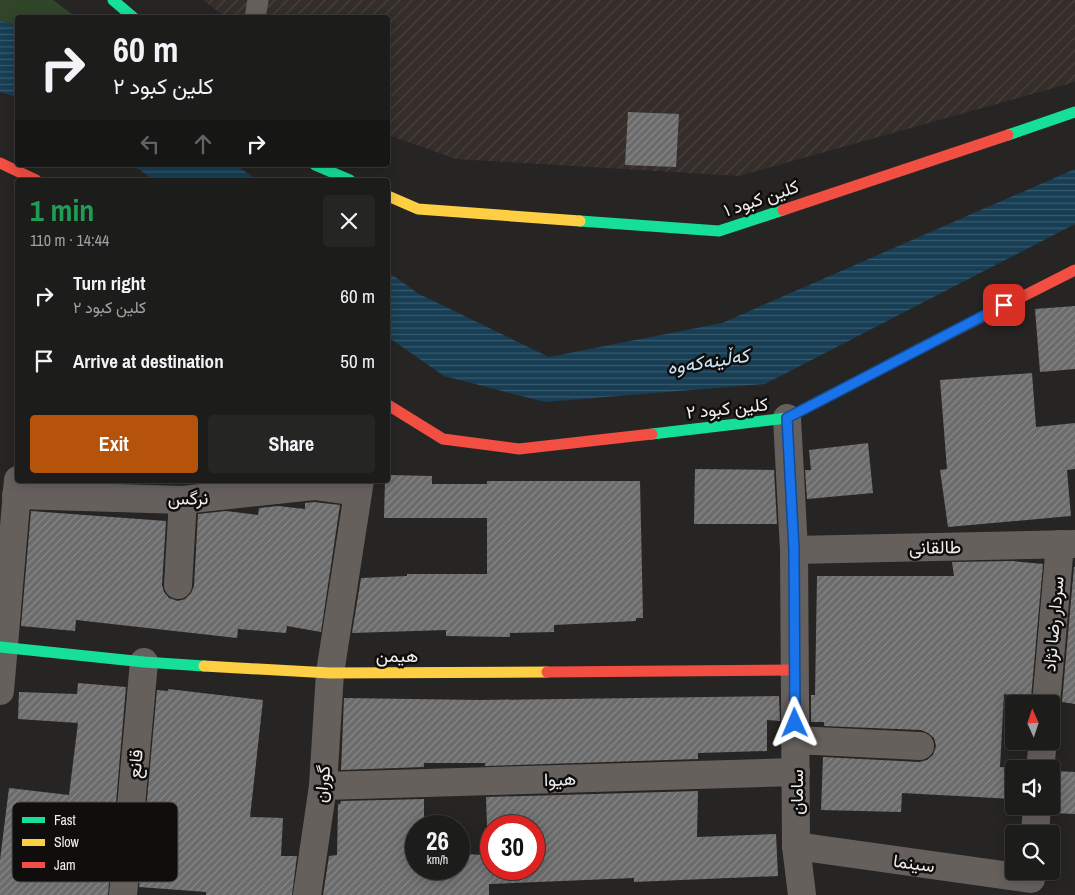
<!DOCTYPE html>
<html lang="en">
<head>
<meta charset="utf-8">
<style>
	body { margin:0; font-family:"Archivo Narrow",Vazirmatn,sans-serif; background:#252524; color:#f1f3f6; height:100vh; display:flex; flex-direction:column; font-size:19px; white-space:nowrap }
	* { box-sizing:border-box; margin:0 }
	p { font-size:16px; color:#a0a1a3 }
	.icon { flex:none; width:28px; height:28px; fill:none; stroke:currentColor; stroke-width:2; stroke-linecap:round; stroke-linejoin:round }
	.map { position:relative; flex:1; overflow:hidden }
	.sheet { position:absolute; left:15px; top:178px; width:375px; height:305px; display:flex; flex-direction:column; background:#1c1c1b; border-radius:5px; box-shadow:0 2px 12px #0003,0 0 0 1px #3a3a3a }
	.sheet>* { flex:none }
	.hud { position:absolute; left:15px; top:15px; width:375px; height:152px; border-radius:5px; box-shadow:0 2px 12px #0003,0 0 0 1px #3a3a3a; background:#1c1c1b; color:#f1f3f6; overflow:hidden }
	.needle { width:32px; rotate:357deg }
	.fabs { position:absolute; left:1005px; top:695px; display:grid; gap:10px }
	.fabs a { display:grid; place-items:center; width:55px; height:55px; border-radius:5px; background:#1c1c1b; box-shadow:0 2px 12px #0003,0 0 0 1px #3a3a3a; font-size:25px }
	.speed { position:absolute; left:405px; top:815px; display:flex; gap:10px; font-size:25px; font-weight:700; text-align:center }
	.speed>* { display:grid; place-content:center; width:65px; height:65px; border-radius:50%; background:#1c1c1b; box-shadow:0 2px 12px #0003,0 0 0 1px #3a3a3a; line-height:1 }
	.speed small { font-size:12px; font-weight:400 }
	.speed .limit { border:8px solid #d22; background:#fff; color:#111 }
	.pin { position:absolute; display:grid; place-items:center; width:42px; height:42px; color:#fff; margin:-21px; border-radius:10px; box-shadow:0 2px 8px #0006 }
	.me { position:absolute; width:55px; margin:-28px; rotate:359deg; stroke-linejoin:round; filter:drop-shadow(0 0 4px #0008) }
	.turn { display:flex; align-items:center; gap:18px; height:105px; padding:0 15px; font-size:22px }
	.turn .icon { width:65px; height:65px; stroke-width:2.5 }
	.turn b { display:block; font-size:35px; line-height:42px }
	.lanes { display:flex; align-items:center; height:48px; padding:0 15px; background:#0003; justify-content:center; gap:25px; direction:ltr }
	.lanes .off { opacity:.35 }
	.round { display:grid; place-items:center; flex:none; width:52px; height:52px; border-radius:5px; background:#252524 }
	.head { display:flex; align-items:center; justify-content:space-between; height:85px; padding:0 15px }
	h1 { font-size:30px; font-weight:700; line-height:38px; color:#1e9e55 }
	.primary-button { display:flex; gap:10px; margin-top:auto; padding:10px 15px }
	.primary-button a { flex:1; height:58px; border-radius:5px; background:#b45309; color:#fff; font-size:20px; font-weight:700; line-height:58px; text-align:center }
	.primary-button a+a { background:#252524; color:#f1f3f6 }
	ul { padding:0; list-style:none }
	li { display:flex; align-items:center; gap:15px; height:65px; padding:0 15px }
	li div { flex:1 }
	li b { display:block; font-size:19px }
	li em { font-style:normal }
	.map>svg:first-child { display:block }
</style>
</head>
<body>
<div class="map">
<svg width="1075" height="895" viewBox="0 0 1075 895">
	<defs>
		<pattern id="industrial-furrows" width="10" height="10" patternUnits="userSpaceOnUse" patternTransform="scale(1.25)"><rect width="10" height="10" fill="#342d2a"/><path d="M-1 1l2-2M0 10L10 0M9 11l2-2" fill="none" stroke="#48423f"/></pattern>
		<pattern id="water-rules" width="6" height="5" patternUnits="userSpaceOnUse" patternTransform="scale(1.25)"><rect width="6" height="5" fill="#173e54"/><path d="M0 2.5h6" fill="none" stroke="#395a6d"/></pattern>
		<pattern id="building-hatch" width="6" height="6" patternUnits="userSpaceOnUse" patternTransform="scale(1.25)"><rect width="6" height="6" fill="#6c6b6b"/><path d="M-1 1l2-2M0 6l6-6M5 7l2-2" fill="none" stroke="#888"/></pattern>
	</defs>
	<rect width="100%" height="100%" fill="#262524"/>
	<polygon fill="url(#industrial-furrows)" points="203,0 1075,0 1075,82 739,176 456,159 388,135 388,18 225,17"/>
	<polygon fill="#314628" points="0,0 53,0 76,17 18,18 17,26 0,20"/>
	<g fill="url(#water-rules)">
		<polygon points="0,20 17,26 17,97 0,92"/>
		<polygon points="132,165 236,165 257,180 155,180"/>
		<polygon points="1075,169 1075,224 765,384 545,402 444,376 388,337 388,272 419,294 549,357 722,323"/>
	</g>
	<g fill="url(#building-hatch)" fill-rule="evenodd">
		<polygon points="628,112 679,114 676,167 625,165"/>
		<polygon points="1075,306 1075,369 1040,372 1035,309"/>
		<polygon points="1032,373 1036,427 1075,423 1075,469 1067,470 1071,516 948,527 940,470 947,469 940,380"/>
		<polygon points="868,443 873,493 807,499 805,470 811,470 809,450"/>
		<polygon points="695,469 774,470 777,524 694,524"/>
		<polygon points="388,475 432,476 432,484 487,484 487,481 640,481 643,618 636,618 636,621 554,625 554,632 510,633 510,637 446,636 446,630 352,633 361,578 407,576 407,574 487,574 487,518 384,518 385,480 388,480"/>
		<polygon points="314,502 340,505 321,632 287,626 286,633 238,629 237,638 76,620 75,631 21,626 31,511 166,521 162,585 164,592 169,598 178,601 185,599 191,593 194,586 198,514 226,511 258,515 259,508 278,506 305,509 305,503"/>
		<polygon points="1012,561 1043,564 1031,698 1004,694 1000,767 1025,769 1014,769 1014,799 902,793 901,812 821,810 823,757 919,762 927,760 933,755 936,746 934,738 928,733 921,730 824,726 824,722 811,722 811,695 815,695 817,576 954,576 952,562"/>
		<polygon points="1074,567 1075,567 1075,704 1062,702"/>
		<polygon points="78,683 126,687 108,895 0,895 0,860 9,788 69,795 78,723 18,719 19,692 77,694"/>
		<polygon points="168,689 263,700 250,817 283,818 281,856 297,856 292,895 206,895 206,892 139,887 157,690 168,691"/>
		<polygon points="779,696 780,721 767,720 767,751 698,753 698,759 485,766 485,763 424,763 424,767 341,770 344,698 480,700"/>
		<polygon points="1055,771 1075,772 1075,814 1052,813 1051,779"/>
		<path d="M698 791 697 837 776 834 778 876 634 882V878L489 884V895H323L329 856 337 855 338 804H340L341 801 424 799V826H416V869H459V854L488 855 486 797ZM491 826H534V869H491Z"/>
	</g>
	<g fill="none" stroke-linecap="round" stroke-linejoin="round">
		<polyline stroke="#66605d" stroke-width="21" points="255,18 258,0"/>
		<g stroke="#66605d" stroke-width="28">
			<polyline points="787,418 794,550 796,846 802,895"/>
			<polyline points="16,495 183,500 314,486 358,492"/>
			<polyline points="794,550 1075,544"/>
			<polyline points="178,585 183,500"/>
			<polyline points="0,691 18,480"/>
			<polyline points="1046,704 1060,544"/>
			<polyline points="795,740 920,746"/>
			<polyline points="1040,769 1043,741"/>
			<polyline points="323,786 796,772"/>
			<polyline points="1035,834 1037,806"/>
			<polyline points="796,846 1031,879"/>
			<polyline points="123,895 144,662"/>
			<polyline points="307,895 323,786 330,673 360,480"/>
		</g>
		<g stroke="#16e098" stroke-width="11">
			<polyline points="113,0 134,18"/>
			<polyline points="1008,135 1075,112"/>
			<polyline points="315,165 350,180"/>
			<polyline points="580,221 719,231 783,210"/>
			<polyline points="652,434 787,418 919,349"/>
			<polyline points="0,647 144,662 204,666"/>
		</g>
		<g stroke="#ffcf43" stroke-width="11">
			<polyline points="388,196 418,209 580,221"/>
			<polyline points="204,666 330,673 547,672"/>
		</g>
		<g stroke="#f24e42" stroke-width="11">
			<polyline points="0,163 36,180"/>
			<polyline points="783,210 1008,135"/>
			<polyline points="919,349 1075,270"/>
			<polyline points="388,405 443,439 519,449 652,434"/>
			<polyline points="547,672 795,670"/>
		</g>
	</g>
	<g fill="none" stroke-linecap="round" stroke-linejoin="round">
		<defs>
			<polyline id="route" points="795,723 794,550 787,418 1004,305"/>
		</defs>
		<use href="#route" stroke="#114b97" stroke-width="12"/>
		<use href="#route" stroke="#1a73e8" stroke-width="9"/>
	</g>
	<g text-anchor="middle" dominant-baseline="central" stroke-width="5" stroke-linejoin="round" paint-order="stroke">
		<g font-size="18" fill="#efeeed" stroke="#0f0e0d">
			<text transform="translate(761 198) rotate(-19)">کلین کبود ۱</text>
			<text transform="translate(727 408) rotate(-6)">کلین کبود ۲</text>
			<text transform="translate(188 498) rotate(-1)">نرگس</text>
			<text transform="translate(935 547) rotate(-1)">طالقانی</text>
			<text transform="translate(1053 624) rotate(-85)">سردار رضا نژاد</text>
			<text x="397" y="655">هیمن</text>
			<text transform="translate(135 764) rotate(-85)">قانع</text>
			<text transform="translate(560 779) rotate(-2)">هیوا</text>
			<text transform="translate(322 784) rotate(-84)">گوران</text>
			<text transform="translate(796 792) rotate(-90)">سامان</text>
			<text transform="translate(914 863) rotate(8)">سینما</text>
		</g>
		<g font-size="19" font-style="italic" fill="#cce7f9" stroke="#0f0e0d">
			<text transform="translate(708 361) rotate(-9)">کەڵینەکەوە</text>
		</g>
	</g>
	<rect x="12" y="802" width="166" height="80" rx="8" fill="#0f0e0d" stroke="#525150" stroke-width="1"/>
	<rect x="22" y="817" width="23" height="6" fill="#16e098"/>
	<rect x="22" y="839" width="23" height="7" fill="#ffcf43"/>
	<rect x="22" y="862" width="23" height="6" fill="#f24e42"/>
	<g font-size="14" fill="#efeeed">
		<text x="54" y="825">Fast</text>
		<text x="54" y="847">Slow</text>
		<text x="54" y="870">Jam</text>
	</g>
</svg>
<div class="fabs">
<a><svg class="needle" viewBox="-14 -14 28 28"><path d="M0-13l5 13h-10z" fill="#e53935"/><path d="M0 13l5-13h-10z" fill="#a0a1a3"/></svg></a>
<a><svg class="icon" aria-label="sound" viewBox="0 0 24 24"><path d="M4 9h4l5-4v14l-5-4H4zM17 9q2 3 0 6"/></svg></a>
<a><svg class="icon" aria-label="search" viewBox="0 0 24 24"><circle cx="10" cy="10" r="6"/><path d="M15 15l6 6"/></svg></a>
</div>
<div class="speed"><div>26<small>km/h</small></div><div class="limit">30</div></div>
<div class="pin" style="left:1004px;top:305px;background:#d93025"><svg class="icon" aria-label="arrive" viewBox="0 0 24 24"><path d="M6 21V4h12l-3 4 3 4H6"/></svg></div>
<svg class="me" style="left:795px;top:723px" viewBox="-20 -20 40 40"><path d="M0-17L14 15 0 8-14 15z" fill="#1a73e8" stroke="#fff" stroke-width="4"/></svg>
<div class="hud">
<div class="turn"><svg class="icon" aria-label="right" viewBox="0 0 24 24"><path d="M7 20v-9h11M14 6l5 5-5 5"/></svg><div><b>60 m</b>کلین کبود ۲</div></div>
<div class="lanes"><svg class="icon off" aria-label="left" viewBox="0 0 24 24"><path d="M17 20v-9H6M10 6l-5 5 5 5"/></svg><svg class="icon off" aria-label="ahead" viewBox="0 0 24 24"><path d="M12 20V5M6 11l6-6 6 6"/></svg><svg class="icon" aria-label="right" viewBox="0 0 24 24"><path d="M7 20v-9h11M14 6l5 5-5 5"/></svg></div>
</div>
<section class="sheet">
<div class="head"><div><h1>1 min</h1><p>110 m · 14:44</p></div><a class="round"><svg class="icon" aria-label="close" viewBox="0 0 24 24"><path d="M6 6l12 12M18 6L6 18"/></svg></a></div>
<ul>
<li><svg class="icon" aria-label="right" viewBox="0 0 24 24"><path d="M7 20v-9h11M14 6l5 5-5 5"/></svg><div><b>Turn right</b><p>کلین کبود ۲</p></div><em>60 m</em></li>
<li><svg class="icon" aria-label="arrive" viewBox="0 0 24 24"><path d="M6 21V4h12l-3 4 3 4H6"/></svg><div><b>Arrive at destination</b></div><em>50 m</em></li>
</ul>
<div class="primary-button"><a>Exit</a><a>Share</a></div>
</section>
</div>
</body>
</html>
